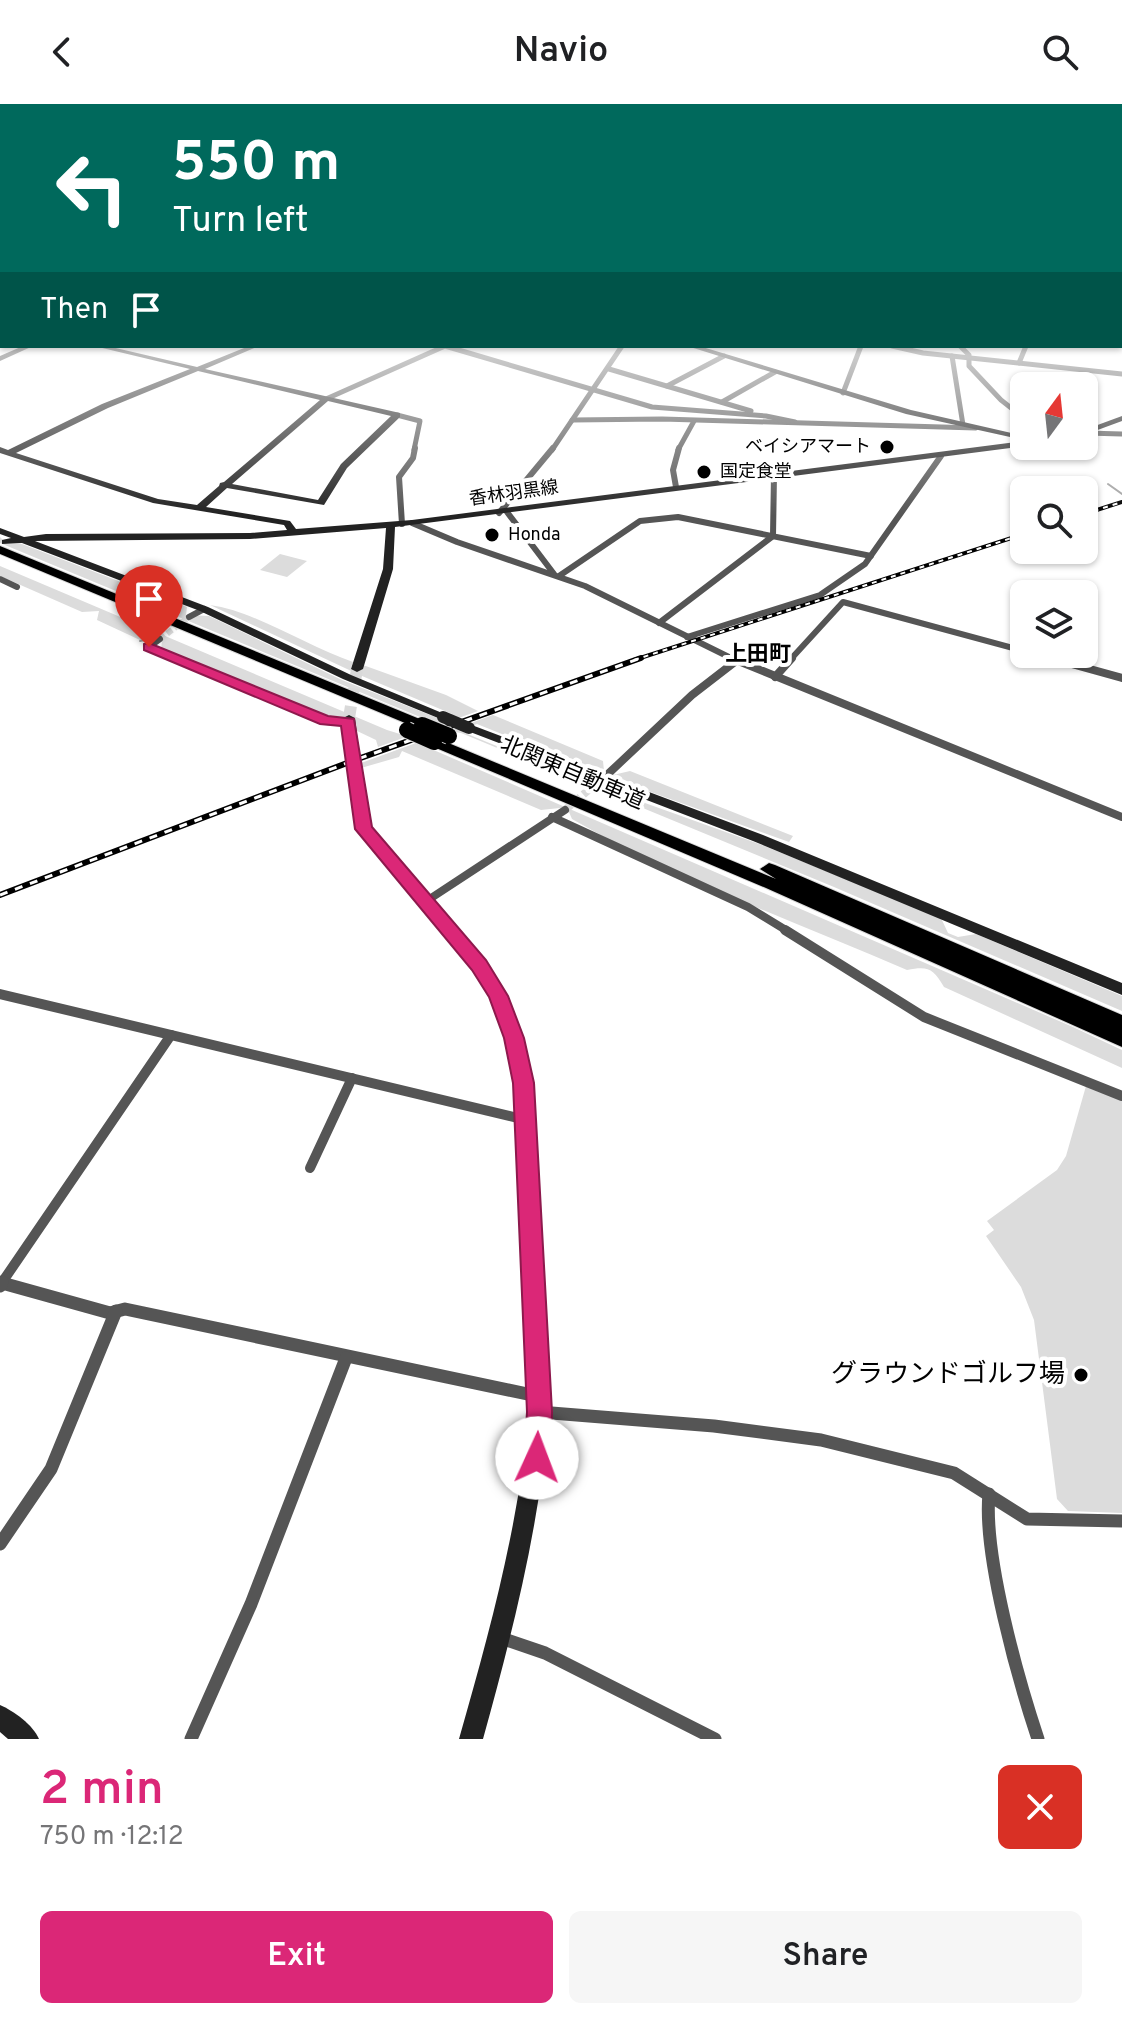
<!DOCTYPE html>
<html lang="en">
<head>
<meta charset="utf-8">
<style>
	body { margin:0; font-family:Overpass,"Noto Sans JP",sans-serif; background:#f6f6f6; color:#202124; height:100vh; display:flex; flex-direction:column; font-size:30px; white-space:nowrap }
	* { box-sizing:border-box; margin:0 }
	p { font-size:26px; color:#757577 }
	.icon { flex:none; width:44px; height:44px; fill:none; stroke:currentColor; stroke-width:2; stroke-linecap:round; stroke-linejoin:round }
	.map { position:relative; height:1635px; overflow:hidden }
	.side { display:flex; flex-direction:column; background:#fff; flex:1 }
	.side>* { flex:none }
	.guide { position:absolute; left:0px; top:0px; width:1122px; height:244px; box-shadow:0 2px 6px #0004; background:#00695c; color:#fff; overflow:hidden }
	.needle { width:52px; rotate:15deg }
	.controls { position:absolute; left:1010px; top:268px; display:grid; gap:16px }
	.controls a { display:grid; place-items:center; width:88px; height:88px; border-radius:12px; background:#fff; box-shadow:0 2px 6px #0004; font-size:40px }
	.pin { position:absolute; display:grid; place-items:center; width:68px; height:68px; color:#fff; margin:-82px -34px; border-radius:50% 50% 50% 0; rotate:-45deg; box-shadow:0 0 8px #0007 }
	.pin .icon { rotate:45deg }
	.me { position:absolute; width:88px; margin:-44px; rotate:2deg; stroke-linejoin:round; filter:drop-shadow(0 0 6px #0008) }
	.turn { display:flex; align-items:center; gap:28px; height:168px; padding:0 40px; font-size:36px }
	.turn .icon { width:104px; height:104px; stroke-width:2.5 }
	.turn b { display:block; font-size:56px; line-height:68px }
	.then { display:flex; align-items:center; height:76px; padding:0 40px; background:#0003; gap:16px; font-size:30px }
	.round { display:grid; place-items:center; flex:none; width:84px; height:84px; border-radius:12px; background:#f6f6f6 }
	.head { display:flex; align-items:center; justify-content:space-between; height:136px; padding:0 40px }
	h1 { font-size:48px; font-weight:600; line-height:60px; color:#db2777 }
	.button { display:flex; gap:16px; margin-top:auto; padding:16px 40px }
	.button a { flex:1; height:92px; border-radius:12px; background:#db2777; color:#fff; font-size:32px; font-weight:600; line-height:92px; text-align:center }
	.button a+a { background:#f6f6f6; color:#202124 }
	header { display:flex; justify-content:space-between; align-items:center; height:104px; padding:0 40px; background:#fff; font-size:36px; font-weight:600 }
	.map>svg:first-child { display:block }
</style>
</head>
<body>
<header><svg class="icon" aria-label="back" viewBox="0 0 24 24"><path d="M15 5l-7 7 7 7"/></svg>Navio<svg class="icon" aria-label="search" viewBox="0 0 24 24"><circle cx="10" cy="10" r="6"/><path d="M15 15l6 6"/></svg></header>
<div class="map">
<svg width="1122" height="1635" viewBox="0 0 1122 1635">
	<rect width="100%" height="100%" fill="#fff"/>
	<g fill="#dcdcdc">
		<path d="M0 433 7 440H22L121 478 124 488 143 486 187 503 186 511 209 512 342 576 440 615 452 610 362 572 210 501C255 507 308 543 353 558L351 564 362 566 363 561 446 591 478 607 378 643 376 636 355 626 353 615 329 614 161 546 162 536 155 533 140 536 97 516 99 507 82 508 0 472V462L387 626 400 630 432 618 0 439Z"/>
		<polygon points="280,450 307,457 287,473 260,466"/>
		<path d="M493 611 603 657 604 667 613 671 630 667 793 732 789 738 612 674 477 620 463 625 465 629 567 671 762 741 941 814 948 829 958 833 976 830 1122 892V907L834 783 461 629 455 628 429 644 1073 923 1122 946V964L944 883C933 864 928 862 907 866 796 818 676 775 572 715L569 708 560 704 541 706 402 647 399 653 361 664V659Z"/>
		<polygon points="1086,982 1122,996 1122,1409 1068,1407 1057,1395 1034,1216 1021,1183 986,1132 994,1126 987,1117 1057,1066 1066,1052"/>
	</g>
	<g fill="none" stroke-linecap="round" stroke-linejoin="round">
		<g stroke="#a3a3a3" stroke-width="2">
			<polyline points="1108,380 1122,390"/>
			<polyline points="140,537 155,534"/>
		</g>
		<polyline stroke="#d9d9d9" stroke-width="6" stroke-dasharray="6 3" stroke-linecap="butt" points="160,535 189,513"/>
		<polyline stroke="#d9d9d9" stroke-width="8" stroke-dasharray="8 4" stroke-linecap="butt" points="565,706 605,672"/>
		<polyline stroke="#d9d9d9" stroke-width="12" stroke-dasharray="12 6" stroke-linecap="butt" points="349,614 357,565"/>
		<defs>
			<g id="highway">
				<polygon points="0,442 427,618 430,621 427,624 417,624 0,450"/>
				<polygon points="434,633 776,775 760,765 769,759 775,761 1122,911 1122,943 766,784 429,641 429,635"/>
			</g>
		</defs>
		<use href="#highway" stroke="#dbdbdb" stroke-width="2"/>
		<g stroke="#555" stroke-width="5">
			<polyline points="892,242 923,249 1122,270"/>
			<polyline points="960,242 969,251 969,262 1001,296 1024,314"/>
			<polyline points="952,252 963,321"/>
			<polyline points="1019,259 1026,242"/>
			<polyline points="609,265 751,307"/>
			<polyline points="667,282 724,252"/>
			<polyline points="843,289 861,242"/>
			<polyline points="326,295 445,242 652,303 766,312 795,318"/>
			<polyline points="722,298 775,268"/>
			<polyline points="397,311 420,317 414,346"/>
			<polyline points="572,316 662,315 976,324"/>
			<polyline points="1086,329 1122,330"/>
			<polyline points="1059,342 1064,345"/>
			<polyline points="552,346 622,242"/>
			<polyline points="678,346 694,317"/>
		</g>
		<g stroke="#555" stroke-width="6">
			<polyline points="676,383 673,366 679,344"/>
			<polyline points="507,408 554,470"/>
			<polyline points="499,409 553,344"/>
			<polyline points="412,419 457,438 585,482 735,556"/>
			<polyline points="402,420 399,373 413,354 415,344"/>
			<polyline points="559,472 640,417 678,413 871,452"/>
			<polyline points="0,475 17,483"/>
			<polyline points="189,513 204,505"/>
			<polyline points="659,519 773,432 774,371"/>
			<polyline points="687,533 820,491 865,460 941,352"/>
			<polyline points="160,535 149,543 181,556"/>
			<polyline points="1034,550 1058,556"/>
			<polyline points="790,556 843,498 1024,547"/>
		</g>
		<g stroke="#555" stroke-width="8">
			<polyline points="176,554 326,617 348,618"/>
			<polyline points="731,554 1122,713"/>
			<polyline points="1050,554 1122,574"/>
			<polyline points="775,573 792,554"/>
			<polyline points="609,669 692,591 736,557"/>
			<polyline points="552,713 748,803 789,828"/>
			<polyline points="425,798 565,706"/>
		</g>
		<g stroke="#555" stroke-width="10">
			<polyline points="785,826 924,913 1122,992"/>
			<polyline points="0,890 526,1016"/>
			<polyline points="310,1064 352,974"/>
			<polyline points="2,1179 7,1180"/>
			<polyline points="1,1180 171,931"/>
		</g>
		<g stroke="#555" stroke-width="13">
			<polyline points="2,1179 110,1209 125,1205 537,1292"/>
			<polyline points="0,1182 2,1178"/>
			<polyline points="539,1308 714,1322 821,1336 954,1369 1027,1415 1122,1417"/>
			<path d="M989 1390C983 1451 1018 1575 1038 1635"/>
			<polyline points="0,1440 51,1365 116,1207"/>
			<polyline points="498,1533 545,1549 715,1635"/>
			<polyline points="191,1635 251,1500 346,1254"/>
		</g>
		<g fill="#222" fill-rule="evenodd">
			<polygon points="23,242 33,242 0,257 0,252"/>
			<path d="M94 242H107L197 263 249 242H259L205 265 400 309V313L347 364 324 401 227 384 206 403 290 417 296 425 412 416 1024 337V342H1026L395 423 393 465 363 565 357 568 351 565 383 465 386 424 250 435 35 437 208 503 351 571 447 611 449 613 443 616 343 575 200 507 22 439 2 440V436L11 434 0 430V424L24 433 46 430 250 429 287 426 284 421 153 399 0 349V343L8 346 102 300 190 265ZM198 267 320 296 224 378 220 379 219 382 197 401 158 395 16 349 108 304ZM328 297 391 312 341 360 318 396 232 380Z"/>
			<polygon points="687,242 699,242 911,306 1024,332 1024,336 906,310"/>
			<polygon points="1122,312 1122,317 1084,331 1084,326"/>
			<path d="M349 611 355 614 369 724 484 857 505 892 522 934 531 979 549 1308C540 1420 513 1527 483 1635H459C490 1527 519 1420 529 1308L515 979 506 934 491 893 474 865 357 725 343 614Z"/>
			<polygon points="469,620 763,731 1122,879 1122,891 753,737 465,626 465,622"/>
			<path d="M0 1601C14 1607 33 1621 39 1635H8L0 1628Z"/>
		</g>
		<use href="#highway" fill="#000" fill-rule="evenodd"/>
		<defs>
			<g id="rail-far1">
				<polyline points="1084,410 1122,398"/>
				<polyline points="634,556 1024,430"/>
			</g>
			<polyline id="rail" points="0,791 355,656 641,554"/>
		</defs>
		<use href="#rail-far1" stroke="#000" stroke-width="4"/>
		<use href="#rail" stroke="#000" stroke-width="6"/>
		<use href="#rail-far1" stroke="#fff" stroke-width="2" stroke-dasharray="5" stroke-linecap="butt"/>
		<use href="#rail" stroke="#fff" stroke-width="3" stroke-dasharray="8" stroke-linecap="butt"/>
		<defs>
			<g id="highway-bridge">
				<polyline points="422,621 449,632"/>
				<polyline points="407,626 434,638"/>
			</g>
		</defs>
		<use href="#highway-bridge" stroke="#dbdbdb" stroke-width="18" stroke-linecap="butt"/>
		<polyline stroke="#222" stroke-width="12" points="443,613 469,624"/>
		<use href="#highway-bridge" stroke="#000" stroke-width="16"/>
	</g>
	<linearGradient id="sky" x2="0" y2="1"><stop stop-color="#8cadcc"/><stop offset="0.44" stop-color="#fff"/><stop offset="1" stop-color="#fff" stop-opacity="0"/></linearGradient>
	<rect width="1122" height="412" fill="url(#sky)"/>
	<polygon fill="#db2777" stroke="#8e194d" stroke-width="2" points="149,539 328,612 354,615 372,723 486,856 508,892 524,934 534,979 552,1308 551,1354 547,1364 537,1367 528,1364 524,1354 527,1308 513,979 504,934 489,893 472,866 355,725 341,622 320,620 144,546 144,540"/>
	<g fill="#000" stroke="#fff" stroke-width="3">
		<circle cx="887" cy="343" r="8"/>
		<circle cx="704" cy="368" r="8"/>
		<circle cx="492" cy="431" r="8"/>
		<circle cx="1081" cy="1271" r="8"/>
	</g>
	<g text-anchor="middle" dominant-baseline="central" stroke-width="8" stroke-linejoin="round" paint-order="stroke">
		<g font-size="18" fill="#000" stroke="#fff" text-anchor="start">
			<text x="871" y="343" text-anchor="end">ベイシアマート</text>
			<text x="720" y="368">国定食堂</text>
			<text x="508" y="431">Honda</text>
		</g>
		<g font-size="18" fill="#000" stroke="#fff">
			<text transform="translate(514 390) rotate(-8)">香林羽黒線</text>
		</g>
		<g font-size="22" font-weight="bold" fill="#000" stroke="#fff">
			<text x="758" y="551">上田町</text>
		</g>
		<g font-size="22" fill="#000" stroke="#fff">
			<text transform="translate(572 670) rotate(23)">北関東自動車道</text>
		</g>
		<g font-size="26" fill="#000" stroke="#fff" text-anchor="end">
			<text x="1065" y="1271">グラウンドゴルフ場</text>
		</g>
	</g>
</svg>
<div class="controls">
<a><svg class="needle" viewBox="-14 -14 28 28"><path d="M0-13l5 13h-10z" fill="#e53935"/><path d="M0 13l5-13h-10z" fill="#757577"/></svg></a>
<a><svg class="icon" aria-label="search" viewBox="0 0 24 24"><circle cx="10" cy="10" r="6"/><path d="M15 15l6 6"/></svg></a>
<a><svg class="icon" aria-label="layers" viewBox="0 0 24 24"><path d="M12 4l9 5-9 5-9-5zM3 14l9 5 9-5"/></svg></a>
</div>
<div class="pin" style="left:149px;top:543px;background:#d93025"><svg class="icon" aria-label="arrive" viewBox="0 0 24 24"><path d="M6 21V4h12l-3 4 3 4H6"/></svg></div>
<svg class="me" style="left:537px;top:1354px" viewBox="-20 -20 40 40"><circle r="19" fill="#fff"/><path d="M0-13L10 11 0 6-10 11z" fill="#db2777"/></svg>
<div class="guide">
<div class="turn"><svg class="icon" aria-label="left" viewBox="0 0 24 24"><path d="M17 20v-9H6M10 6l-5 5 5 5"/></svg><div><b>550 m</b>Turn left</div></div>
<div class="then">Then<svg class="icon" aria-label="arrive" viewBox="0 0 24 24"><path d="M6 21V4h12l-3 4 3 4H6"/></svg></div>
</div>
</div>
<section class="side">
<div class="head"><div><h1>2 min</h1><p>750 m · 12:12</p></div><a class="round" style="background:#d93025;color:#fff"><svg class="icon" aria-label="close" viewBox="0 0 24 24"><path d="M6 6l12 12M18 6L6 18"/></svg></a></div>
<div class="button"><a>Exit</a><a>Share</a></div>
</section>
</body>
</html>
